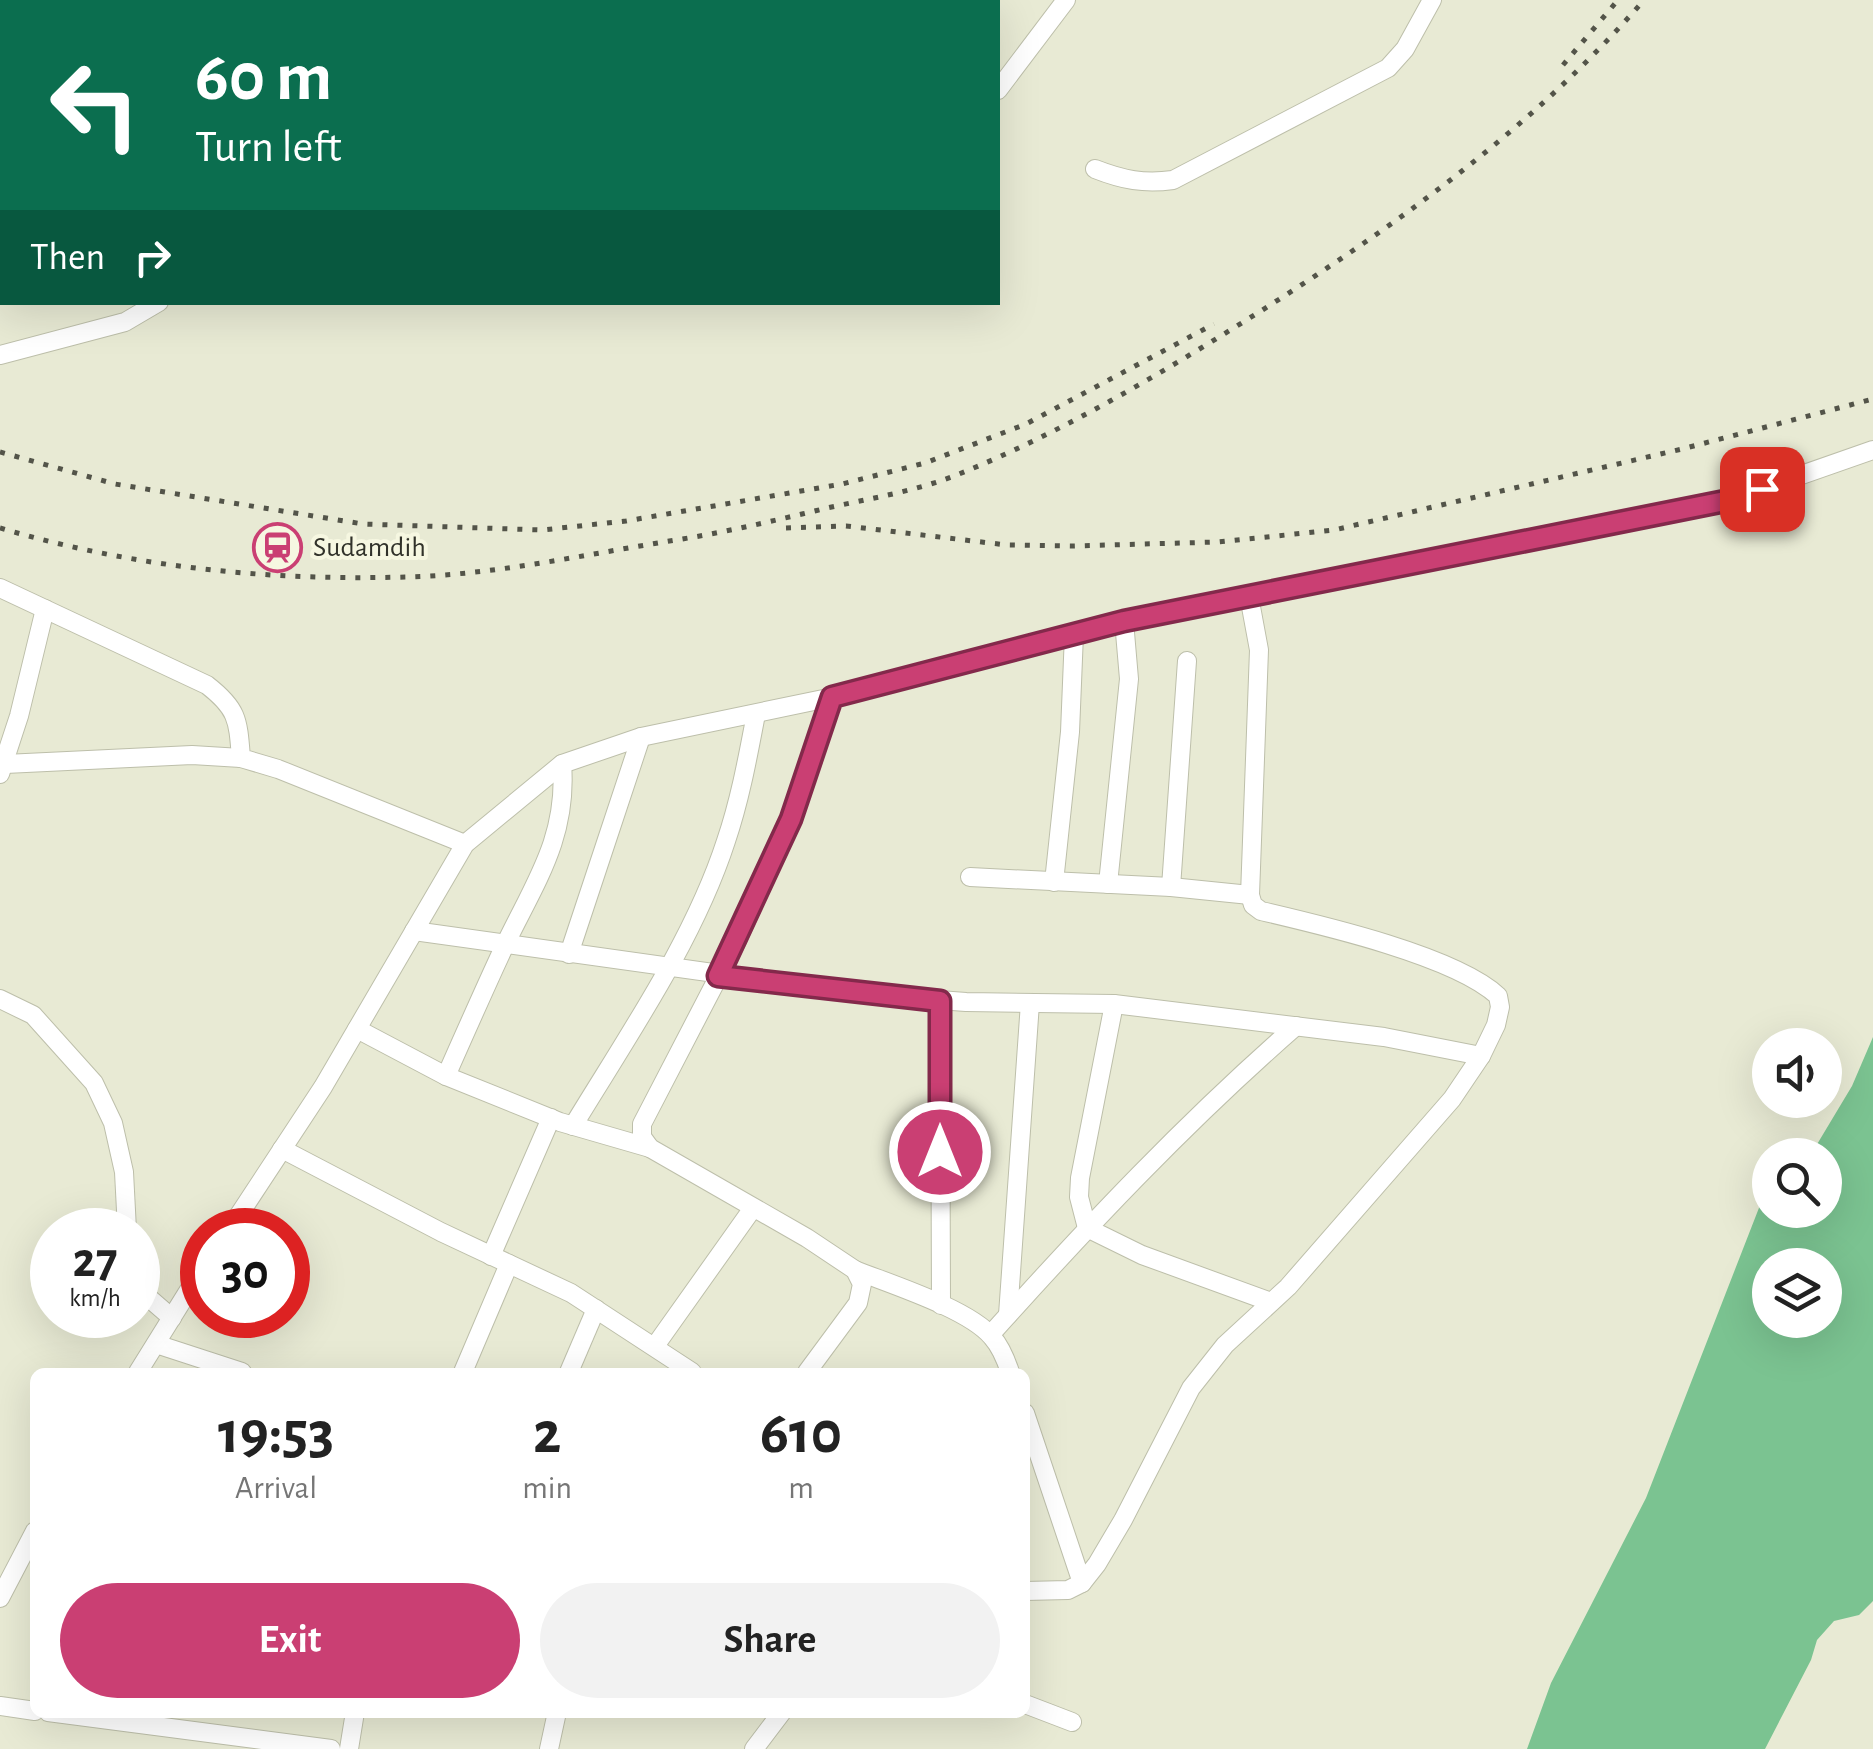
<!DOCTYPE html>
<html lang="en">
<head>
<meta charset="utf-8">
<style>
	body { margin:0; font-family:"Alegreya Sans",sans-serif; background:#f2f2f2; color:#222; height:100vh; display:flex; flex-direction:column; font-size:38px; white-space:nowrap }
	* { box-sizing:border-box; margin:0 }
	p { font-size:32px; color:#767676 }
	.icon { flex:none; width:55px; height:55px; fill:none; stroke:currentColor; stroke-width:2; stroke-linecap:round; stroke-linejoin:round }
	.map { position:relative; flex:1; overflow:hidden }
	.details { position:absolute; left:30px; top:1368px; width:1000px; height:350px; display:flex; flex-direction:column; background:#fff; border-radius:15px; box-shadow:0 10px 40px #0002 }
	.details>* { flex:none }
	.hud { position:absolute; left:0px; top:0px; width:1000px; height:305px; box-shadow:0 10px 40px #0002; background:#0b6e4f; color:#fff; overflow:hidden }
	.fabs { position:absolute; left:1752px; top:1028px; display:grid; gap:20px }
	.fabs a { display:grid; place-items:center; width:90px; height:90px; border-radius:50%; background:#fff; box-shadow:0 10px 40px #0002; font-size:50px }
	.speed { position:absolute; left:30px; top:1208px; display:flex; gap:20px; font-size:50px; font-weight:700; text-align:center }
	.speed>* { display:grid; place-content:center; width:130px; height:130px; border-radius:50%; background:#fff; box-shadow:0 10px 40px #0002; line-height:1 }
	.speed small { font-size:25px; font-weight:400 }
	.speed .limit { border:15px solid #d22; background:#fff; color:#111 }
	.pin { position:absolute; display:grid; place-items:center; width:85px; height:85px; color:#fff; margin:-42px; border-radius:20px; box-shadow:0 5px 15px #0006 }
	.me { position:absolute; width:110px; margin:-55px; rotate:0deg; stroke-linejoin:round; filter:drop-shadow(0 0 8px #0008) }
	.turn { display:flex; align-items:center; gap:35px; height:210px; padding:0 30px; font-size:45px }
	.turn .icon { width:130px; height:130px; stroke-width:2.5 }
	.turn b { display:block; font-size:70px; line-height:85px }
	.then { display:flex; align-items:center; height:95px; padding:0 30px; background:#0003; gap:20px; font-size:38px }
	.eta { display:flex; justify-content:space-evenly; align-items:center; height:170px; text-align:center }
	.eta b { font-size:60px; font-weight:700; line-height:70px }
	.cta { display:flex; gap:20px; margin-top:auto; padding:20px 30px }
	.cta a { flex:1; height:115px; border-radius:60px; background:#ca3f73; color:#fff; font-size:40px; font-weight:700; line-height:115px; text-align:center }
	.cta a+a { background:#f2f2f2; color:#222 }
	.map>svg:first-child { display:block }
</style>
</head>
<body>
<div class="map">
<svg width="1873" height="1749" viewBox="0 0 1873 1749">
	<rect width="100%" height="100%" fill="#e8ead4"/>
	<path fill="#7bc391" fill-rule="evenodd" d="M1873 1037V1601L1859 1615 1834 1621 1817 1640 1811 1660 1765 1749H1527L1551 1683 1646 1498 1764 1195 1770 1189V1210H1825V1155H1803L1816 1146 1852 1086ZM1770 1265H1825V1320H1770Z"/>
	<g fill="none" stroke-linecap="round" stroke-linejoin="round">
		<defs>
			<g id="minor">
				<polyline points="445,2 447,0"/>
				<polyline points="687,2 689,0"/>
				<polyline points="815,2 817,0"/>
				<polyline points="937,2 939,0"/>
				<polyline points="998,90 1066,0"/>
				<path d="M1095 169C1123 180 1144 184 1173 180L1388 68 1405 49 1432 0"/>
				<polyline points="0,355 125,322 159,302"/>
				<path d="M0 588 207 685C238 709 238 720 241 758L278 769 465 844"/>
				<polyline points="5,764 192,755 241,758"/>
				<polyline points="0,774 19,716 45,609"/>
				<polyline points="970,877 1171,887 1250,895"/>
				<polyline points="1054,882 1070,732 1074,634"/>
				<polyline points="1108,884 1129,679 1124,621"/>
				<polyline points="1171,887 1187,661"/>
				<polyline points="414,931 871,995 966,1002 1114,1004 1384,1037 1481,1056"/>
				<polyline points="569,954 641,737"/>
				<polyline points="0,999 33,1015 94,1083 113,1123 124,1172 127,1230"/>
				<polyline points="940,1001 941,1305"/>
				<polyline points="1114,1004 1080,1178 1079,1197 1087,1228 1142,1255 1271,1302"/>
				<polyline points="357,1029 446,1076 560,1122 650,1148"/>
				<path d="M446 1076C465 1033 484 990 504 947 534 884 568 838 562 764"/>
				<path d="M573 1126C627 1037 694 940 726 841 740 800 748 756 756 714"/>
				<polyline points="282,1149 441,1232 571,1293 692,1372"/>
				<polyline points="229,1230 323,1087 465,844 562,764 641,737 833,697 1124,621 1730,500 1873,450"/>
				<polyline points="491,1256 551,1118"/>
				<path d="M855 1270C890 1284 969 1309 992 1337 1001 1347 1006 1360 1010 1372"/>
				<polyline points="138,1283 142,1292 172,1318"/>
				<polyline points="1008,1315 1030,1003"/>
				<path d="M991 1334C1088 1226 1186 1122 1296 1026"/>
				<polyline points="156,1344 242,1372"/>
				<polyline points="655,1346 753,1208"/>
				<polyline points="138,1372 202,1269"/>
				<polyline points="463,1372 509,1264"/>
				<polyline points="569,1372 596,1309"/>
				<polyline points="807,1372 858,1303 862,1284 855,1270 807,1238 650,1148 642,1137 642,1124 737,941 791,819 833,697"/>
				<polyline points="1025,1413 1082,1583"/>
				<path d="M1025 1591 1068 1590 1082 1583 1097 1564 1123 1520 1191 1388 1225 1345 1288 1287 1452 1099 1481 1056 1496 1025 1500 1007 1498 996C1455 956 1321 925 1261 911L1253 905 1250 895 1259 650 1249 596"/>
				<polyline points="0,1598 35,1531"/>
				<polyline points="1025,1704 1072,1722"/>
				<polyline points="0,1706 35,1711"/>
				<polyline points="48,1712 331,1749"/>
				<polyline points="349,1749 355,1712"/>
				<polyline points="549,1749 557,1712"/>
				<polyline points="754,1749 782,1712"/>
			</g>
		</defs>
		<use href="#minor" stroke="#bdbfaa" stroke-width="20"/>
		<use href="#minor" stroke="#fff" stroke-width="18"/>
		<g stroke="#535449" stroke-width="5" stroke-dasharray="5 10" stroke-linecap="butt">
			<polyline points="1563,65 1618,0"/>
			<polyline points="0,452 115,484 363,524 542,530 626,521 842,484 925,463 1026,424 1214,324"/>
			<path d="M0 528C132 567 267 581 405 577 495 575 587 554 676 540 727 532 777 520 827 508 872 498 917 491 959 474 1063 432 1162 373 1256 314 1397 225 1534 127 1644 0"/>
			<polyline points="786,528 846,526 1007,545 1072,546 1218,542 1334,530 1682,449 1873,399"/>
		</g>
	</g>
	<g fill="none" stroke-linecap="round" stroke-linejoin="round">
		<defs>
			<polyline id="route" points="940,1152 940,1001 718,976 791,819 832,697 1124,621 1730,500 1762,489"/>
		</defs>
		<use href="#route" stroke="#83294b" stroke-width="25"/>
		<use href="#route" stroke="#ca3f73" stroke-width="18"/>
	</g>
	<defs>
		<symbol id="station-ring" viewBox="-11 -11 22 22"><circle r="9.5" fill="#f6f7e1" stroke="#ca3f73" stroke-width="1.5"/><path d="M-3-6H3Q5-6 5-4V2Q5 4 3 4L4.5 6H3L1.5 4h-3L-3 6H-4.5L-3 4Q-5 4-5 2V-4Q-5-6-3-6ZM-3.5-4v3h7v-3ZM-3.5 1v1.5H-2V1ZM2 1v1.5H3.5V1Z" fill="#ca3f73"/></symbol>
	</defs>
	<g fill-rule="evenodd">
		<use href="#station-ring" x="250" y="520" width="55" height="55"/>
	</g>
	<g text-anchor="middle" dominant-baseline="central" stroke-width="8" stroke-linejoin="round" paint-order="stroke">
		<g font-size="28" fill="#31322a" stroke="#f6f7e1" text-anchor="start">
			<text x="313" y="548">Sudamdih</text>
		</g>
	</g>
</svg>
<div class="fabs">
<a><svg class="icon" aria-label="sound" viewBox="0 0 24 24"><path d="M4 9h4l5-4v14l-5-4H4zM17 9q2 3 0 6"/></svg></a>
<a><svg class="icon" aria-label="search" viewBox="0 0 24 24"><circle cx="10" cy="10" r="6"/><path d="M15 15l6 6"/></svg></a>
<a><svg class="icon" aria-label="layers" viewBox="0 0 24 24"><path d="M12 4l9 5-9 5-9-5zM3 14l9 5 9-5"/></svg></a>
</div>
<div class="speed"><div>27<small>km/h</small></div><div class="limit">30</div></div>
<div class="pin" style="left:1762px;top:489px;background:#d93025"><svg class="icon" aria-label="arrive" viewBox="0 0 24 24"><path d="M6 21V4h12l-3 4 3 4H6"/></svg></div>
<svg class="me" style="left:940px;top:1152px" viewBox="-20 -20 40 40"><circle r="17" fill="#ca3f73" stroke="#fff" stroke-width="3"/><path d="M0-11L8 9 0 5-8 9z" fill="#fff"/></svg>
<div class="hud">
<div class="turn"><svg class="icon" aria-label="left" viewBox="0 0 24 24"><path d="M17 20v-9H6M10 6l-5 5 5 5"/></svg><div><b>60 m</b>Turn left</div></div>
<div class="then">Then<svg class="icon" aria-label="right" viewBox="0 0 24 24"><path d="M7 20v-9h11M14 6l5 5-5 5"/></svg></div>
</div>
<section class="details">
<div class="eta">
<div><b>19:53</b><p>Arrival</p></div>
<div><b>2</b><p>min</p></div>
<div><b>610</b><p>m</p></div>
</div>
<div class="cta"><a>Exit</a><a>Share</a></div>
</section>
</div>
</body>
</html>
